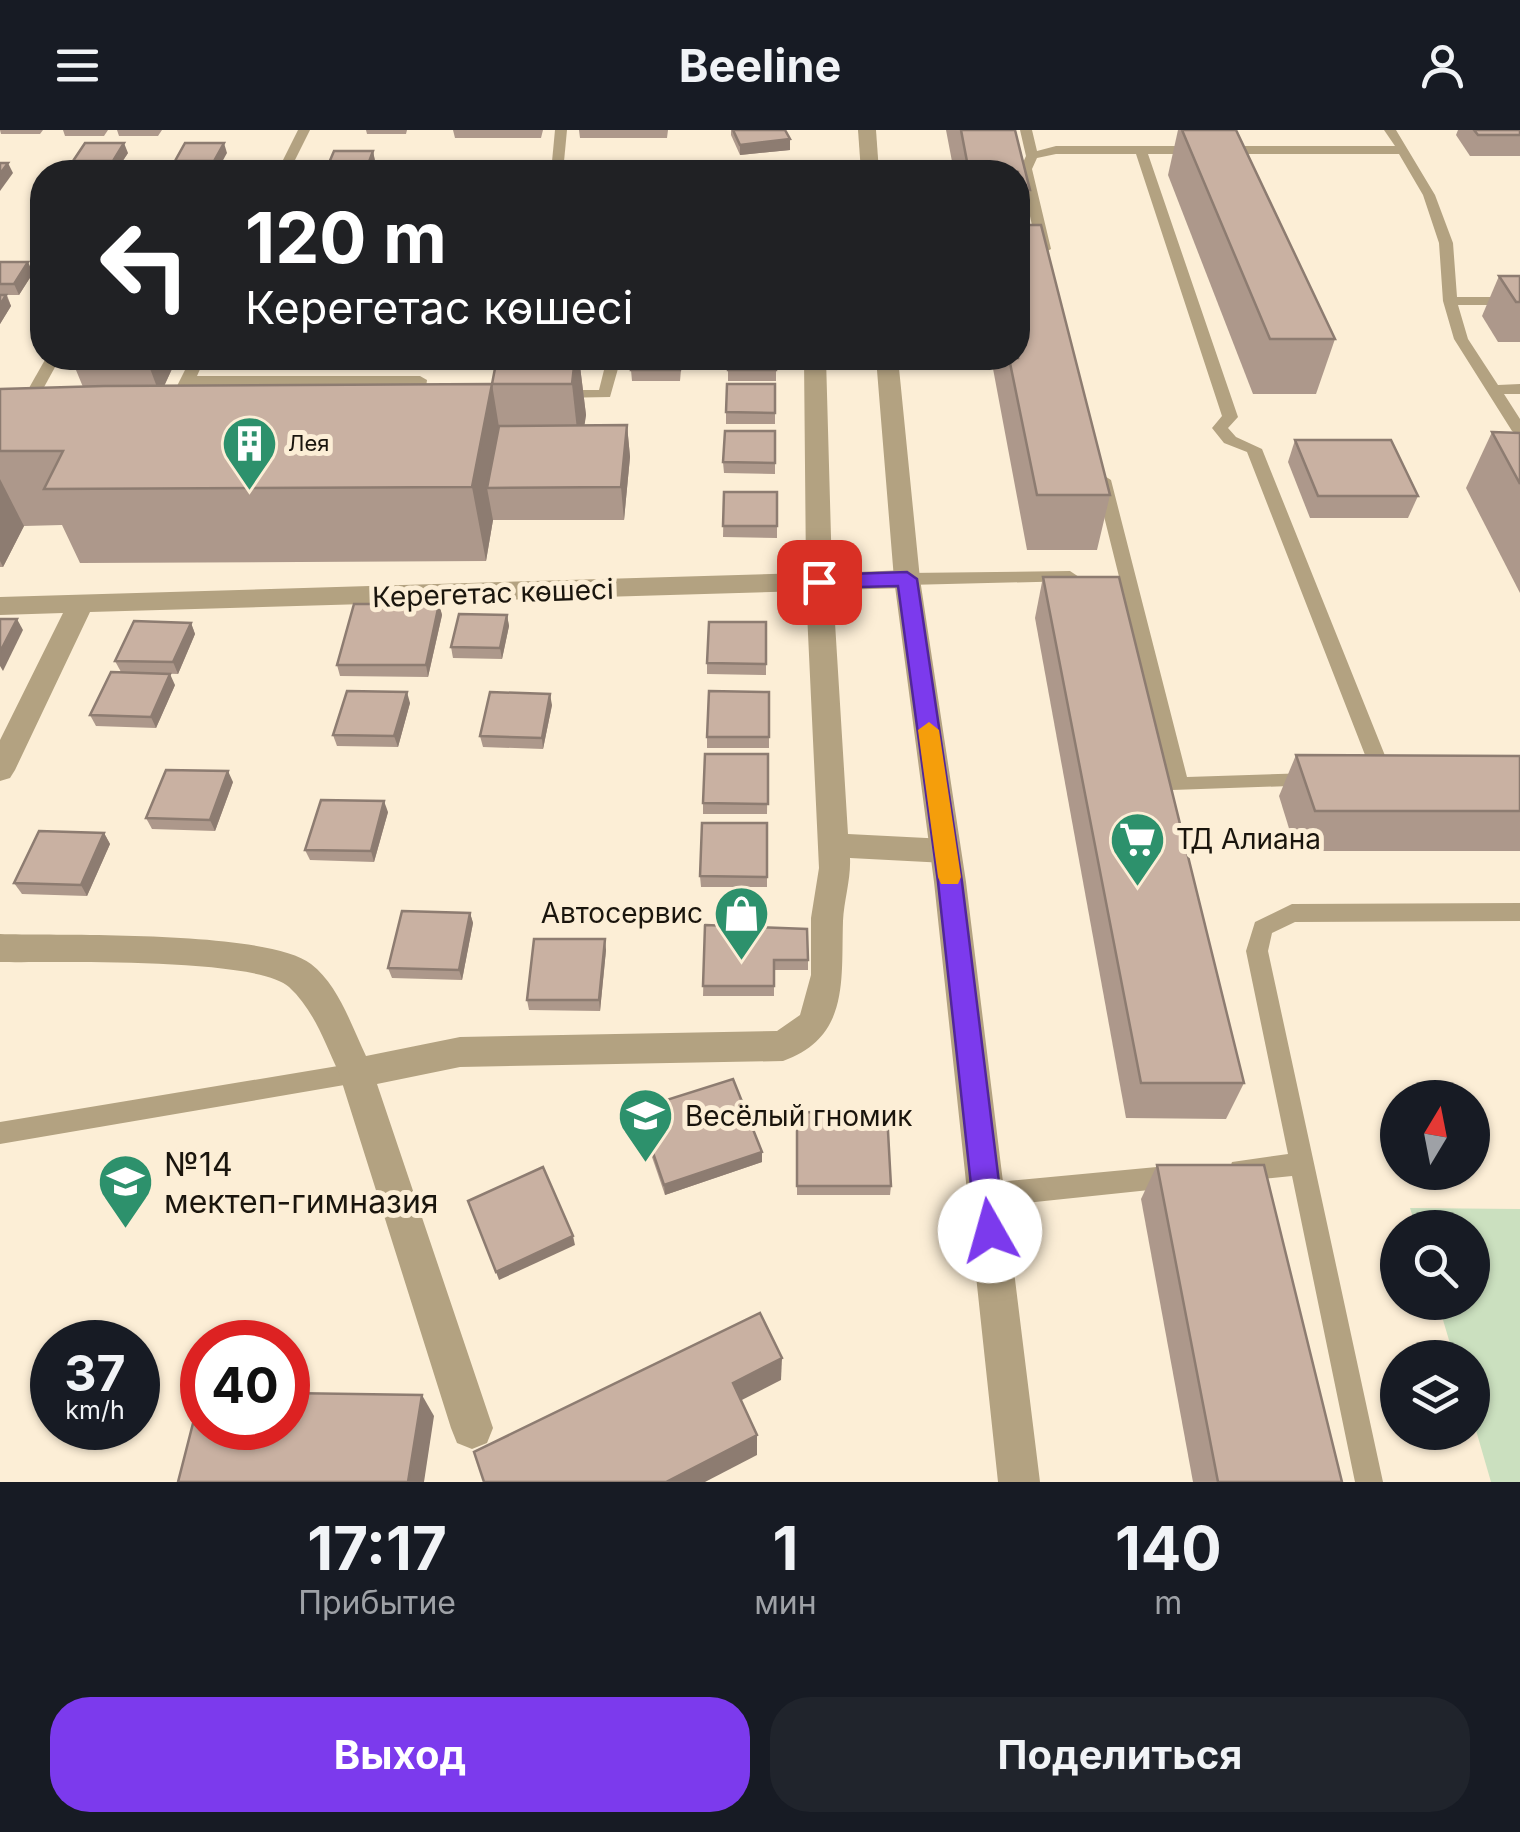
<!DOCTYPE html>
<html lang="ru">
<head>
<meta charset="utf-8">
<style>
	body { margin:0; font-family:Inter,sans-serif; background:#20242c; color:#f1f3f6; height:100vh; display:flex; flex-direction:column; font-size:38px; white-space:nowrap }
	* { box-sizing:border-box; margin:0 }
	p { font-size:32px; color:#9ea1a6 }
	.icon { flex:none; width:55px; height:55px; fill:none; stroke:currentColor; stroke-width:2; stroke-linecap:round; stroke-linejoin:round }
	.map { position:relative; height:1352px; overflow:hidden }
	.sheet { display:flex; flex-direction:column; background:#171b24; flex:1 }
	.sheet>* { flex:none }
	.banner { position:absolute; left:30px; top:30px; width:1000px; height:210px; border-radius:40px; box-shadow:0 2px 8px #0004; background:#202124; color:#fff; overflow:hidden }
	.needle { width:65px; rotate:10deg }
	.tools { position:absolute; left:1380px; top:950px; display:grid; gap:20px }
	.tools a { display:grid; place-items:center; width:110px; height:110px; border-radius:50%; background:#171b24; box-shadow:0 2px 8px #0004; font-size:50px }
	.speed { position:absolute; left:30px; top:1190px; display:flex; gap:20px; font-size:50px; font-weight:700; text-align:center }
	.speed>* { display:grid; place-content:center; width:130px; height:130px; border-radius:50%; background:#171b24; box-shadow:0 2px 8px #0004; line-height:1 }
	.speed small { font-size:25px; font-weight:400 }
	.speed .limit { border:15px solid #d22; background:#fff; color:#111 }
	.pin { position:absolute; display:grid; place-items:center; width:85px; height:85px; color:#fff; margin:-42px; border-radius:20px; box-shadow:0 5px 15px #0006 }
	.me { position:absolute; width:110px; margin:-55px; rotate:353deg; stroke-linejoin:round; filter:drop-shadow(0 0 8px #0008) }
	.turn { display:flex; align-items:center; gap:35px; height:210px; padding:0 50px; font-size:45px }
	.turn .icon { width:130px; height:130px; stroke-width:2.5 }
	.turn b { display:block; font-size:70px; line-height:85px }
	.eta { display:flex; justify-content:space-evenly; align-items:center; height:170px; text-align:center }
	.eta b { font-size:60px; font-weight:700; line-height:70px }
	.cta { display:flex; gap:20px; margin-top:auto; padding:20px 50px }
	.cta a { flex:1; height:115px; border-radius:40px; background:#7c3aed; color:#fff; font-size:40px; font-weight:700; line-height:115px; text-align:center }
	.cta a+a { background:#20242c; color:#f1f3f6 }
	header { display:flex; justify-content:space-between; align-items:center; height:130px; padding:0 50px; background:#171b24; font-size:45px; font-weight:700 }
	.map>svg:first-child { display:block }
</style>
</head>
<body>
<header><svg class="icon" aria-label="menu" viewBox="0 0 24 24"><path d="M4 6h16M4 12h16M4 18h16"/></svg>Beeline<svg class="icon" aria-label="person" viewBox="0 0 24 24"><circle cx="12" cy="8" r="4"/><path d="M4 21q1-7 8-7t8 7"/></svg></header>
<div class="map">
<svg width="1520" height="1352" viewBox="0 0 1520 1352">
	<rect width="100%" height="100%" fill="#fceed6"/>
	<polygon fill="#cbe0bf" points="1410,1078 1520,1079 1520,1352 1491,1352 1473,1290 1472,1228 1454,1227 1438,1173 1472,1172 1472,1098 1416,1097"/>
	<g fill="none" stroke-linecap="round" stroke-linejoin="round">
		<g fill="#b3a281" fill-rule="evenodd">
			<polygon points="298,0 310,0 289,42 277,42"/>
			<polygon points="555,0 567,0 563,42 551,42"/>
			<polygon points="1020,0 1032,0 1037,21 1056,16 1395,16 1384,0 1396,0 1435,65 1453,113 1457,167 1520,167 1520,175 1458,175 1468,209 1498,255 1520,254 1520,264 1504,264 1520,289 1520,306 1512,301 1454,209 1443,171 1439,113 1423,65 1399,24 1148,24 1238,287 1228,298 1236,307 1262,319 1394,648 1391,653 1377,653 1374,648 1247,322 1224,313 1212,298 1222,286 1136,24 1056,24 1037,28 1032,39 1051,119 1044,123 1037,119 1020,39 1026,26"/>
			<polygon points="46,228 60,228 8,323 0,328 0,309"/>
			<polygon points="191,228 205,228 197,246 420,246 427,250 423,280 415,285 407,280 412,255 193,255 187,265 177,265 174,262"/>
			<polygon points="607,228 621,228 610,267 555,268 552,265 560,260 599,260"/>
			<polygon points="1103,345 1111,350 1187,647 1311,643 1321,650 1318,655 1172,660 1095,350"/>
			<polygon points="1070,441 1079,447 1076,451 907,455 898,449 907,443"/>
			<polygon points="1520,773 1520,791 1295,792 1272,803 1268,821 1383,1352 1355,1352 1292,1046 1241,1051 1232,1048 1229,1040 1232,1032 1288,1024 1246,821 1255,792 1292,774"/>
			<polygon points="356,933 364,936 368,943 364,950 356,953 0,1014 0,992"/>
			<polygon points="1178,1035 1187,1038 1190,1046 1187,1054 1178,1057 986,1077 977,1073 974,1065 977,1057 986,1053"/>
		</g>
		<path fill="#b3a281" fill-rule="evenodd" d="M804 228H826L832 443 907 440 920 449 907 458 833 460 848 704 946 709 957 712 961 721 957 730 946 733 850 728C851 749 844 770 843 791 841 850 850 907 783 931L460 937 377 954 493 1298 487 1313 472 1319 457 1313 451 1298 339 943C325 913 314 880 289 857 257 827 52 833 0 832V804C63 806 267 800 311 834 339 856 351 895 366 926L460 907 777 901 800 885 811 845V788L819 738 806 461 90 482 15 640 10 648 0 651V610L63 483 0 485V467L806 443Z"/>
		<g fill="#b3a281" fill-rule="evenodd">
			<polygon points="858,0 876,0 879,42 861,42"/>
			<polygon points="876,228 898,228 920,449 966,752 1040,1352 998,1352 934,752 894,449"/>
		</g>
	</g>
	<g fill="#ad988b">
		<polygon points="0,0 43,0 40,4 1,4"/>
		<polygon points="63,0 108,0 104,6 65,6"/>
		<polygon points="117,0 162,0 158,6 119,6"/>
		<polygon points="366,0 407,0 406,4 367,4"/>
		<polygon points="453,0 543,0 541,8 455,8"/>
		<polygon points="579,0 668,0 667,8 580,8"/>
		<polygon points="731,0 785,0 790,20 740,25 731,5"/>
		<polygon points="946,0 1015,0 1030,60 1024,95 1110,365 1097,420 1027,420 991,228 1018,228 1018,42 954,42"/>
		<polygon points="1178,0 1236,0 1335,209 1316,264 1253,264 1168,45"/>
		<polygon points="1458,0 1520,0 1520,26 1470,26 1456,5"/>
		<polygon points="373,21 375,31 371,42 327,42 326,40"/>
		<polygon points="128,23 116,41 77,41 73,31"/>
		<polygon points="0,132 33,143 19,165 7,165 11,176 0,194"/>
		<polygon points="1499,146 1520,146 1520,212 1498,212 1482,186"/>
		<polygon points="71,228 177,228 164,256 492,254 497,228 579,228 586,285 584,295 627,295 630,327 624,390 493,390 486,431 80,433 62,395 24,396 3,437 0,437 0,259 83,257"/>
		<polygon points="427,228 475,228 475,230 428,229"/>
		<polygon points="682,228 680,251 632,251 631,240"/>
		<rect x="728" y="228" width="48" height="23"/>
		<polygon points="775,254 775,294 726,294 726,282"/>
		<polygon points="775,301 775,344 724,343 723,332"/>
		<polygon points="1492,302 1520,303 1520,463 1466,358"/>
		<polygon points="1295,310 1418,366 1408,388 1310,388 1288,332"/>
		<polygon points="724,362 777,362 777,408 723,407"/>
		<polygon points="1043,447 1244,953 1226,989 1126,988 1035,488"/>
		<polygon points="439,474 442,485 428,547 340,546 337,535"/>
		<polygon points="507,485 509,496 502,529 453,528 451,517"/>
		<polygon points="766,492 766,545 707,544 707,533"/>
		<polygon points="191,493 195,504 178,544 121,542 115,531"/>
		<polygon points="175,555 156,598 96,596 90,585"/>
		<polygon points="769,562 769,618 707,618 707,607"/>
		<polygon points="410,573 398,617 337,616 333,605"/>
		<polygon points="552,575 543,619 483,617 480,606"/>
		<polygon points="768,624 767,684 703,684 703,673"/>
		<polygon points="1296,625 1520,626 1520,721 1296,721 1279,666"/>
		<polygon points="233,652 215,701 152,699 146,688"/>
		<polygon points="388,682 374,732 310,730 305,720"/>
		<polygon points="767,693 767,757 701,757 700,746"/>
		<polygon points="104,703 110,714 87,766 22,764 14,753"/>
		<polygon points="470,783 473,793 462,850 392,848 388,838"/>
		<polygon points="705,795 808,830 808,840 774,840 774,866 703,866"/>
		<polygon points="606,820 600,881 529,880 527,870"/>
		<polygon points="638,979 762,1032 665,1065 639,989"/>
		<polygon points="797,982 891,1056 890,1065 797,1065"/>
		<polygon points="1157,1035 1342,1352 1193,1352 1141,1069"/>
	</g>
	<g fill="#8d7c71">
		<polygon points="790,9 790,20 740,25 740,15"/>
		<polygon points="124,13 128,23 116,41 113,31"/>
		<polygon points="224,13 227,23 217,41 214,31"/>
		<polygon points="373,21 375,31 371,42 367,42 366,40"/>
		<polygon points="238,32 241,42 233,42"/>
		<polygon points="8,33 13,43 0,61 0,44"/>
		<polygon points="28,132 33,143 19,165 14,154"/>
		<polygon points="6,165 11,176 0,194 0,175"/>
		<polygon points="146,228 177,228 160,265"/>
		<polygon points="575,228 579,228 586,285 580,327 572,254"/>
		<polygon points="492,254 504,328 487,358 493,390 486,431 472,357"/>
		<polygon points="627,295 630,327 624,390 621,357"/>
		<polygon points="0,349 24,396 3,437 0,431"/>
		<polygon points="439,474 442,485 428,547 426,535"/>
		<polygon points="507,485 509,496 502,529 500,518"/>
		<polygon points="17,489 23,500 3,541 0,536 0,522"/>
		<polygon points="191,493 195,504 178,544 173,532"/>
		<polygon points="170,544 175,555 156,598 151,587"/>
		<polygon points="407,562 410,573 398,617 394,606"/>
		<polygon points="550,564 552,575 543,619 542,608"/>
		<polygon points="228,641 233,652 215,701 210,690"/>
		<polygon points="384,671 388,682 374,732 371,721"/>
		<polygon points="104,703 110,714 87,766 81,755"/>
		<polygon points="470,783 473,793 462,850 459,840"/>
		<polygon points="605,809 606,820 600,881 599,870"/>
		<polygon points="762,1022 762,1032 665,1065 664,1055"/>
		<polygon points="573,1106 575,1115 499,1150 496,1142"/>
		<polygon points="782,1228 781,1250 734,1274 733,1253"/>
		<polygon points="422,1265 434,1286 424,1352 408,1352"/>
		<polygon points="757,1305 757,1325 705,1352 666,1352"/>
	</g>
	<g fill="#c9b1a2" stroke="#8d7c71" stroke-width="2.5">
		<polygon points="733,0 785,0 790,9 740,15"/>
		<polygon points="961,0 1015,0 1030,60 1018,60 1018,42 969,42"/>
		<polygon points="1182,0 1236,0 1335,209 1270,209"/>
		<polygon points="1474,0 1520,0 1520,5 1478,5"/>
		<polygon points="85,13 124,13 113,31 73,31"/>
		<polygon points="185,13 224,13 214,31 175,31"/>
		<polygon points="334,21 373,21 366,40 326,40"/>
		<polygon points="175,32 238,32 233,42 169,42"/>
		<polygon points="0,33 8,33 0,44"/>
		<polygon points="407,40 447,41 446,42 406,42"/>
		<polygon points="1018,95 1041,95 1110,365 1037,365 1009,228 1018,228"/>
		<polygon points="0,132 28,132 14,154 0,154"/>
		<polygon points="1499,146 1520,146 1520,172 1516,172"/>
		<polygon points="0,165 6,165 0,175"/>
		<polygon points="497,228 575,228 572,254 492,254"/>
		<polygon points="633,228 681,228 680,240 631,240"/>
		<rect x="728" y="228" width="48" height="12"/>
		<polygon points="492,254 472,357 44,359 63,321 0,321 0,259 104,256"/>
		<polygon points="727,254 775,254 775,283 726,282"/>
		<polygon points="627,295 621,357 487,358 499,296"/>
		<polygon points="725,301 775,301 775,333 723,332"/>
		<polygon points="1492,302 1520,303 1520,354"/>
		<polygon points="1295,310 1391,310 1418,366 1318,366"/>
		<polygon points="724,362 777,362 777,396 723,396"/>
		<polygon points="1043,447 1119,447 1244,953 1141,953"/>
		<polygon points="354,474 439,474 426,535 337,535"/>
		<polygon points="459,484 507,485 500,518 451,517"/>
		<polygon points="0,489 17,489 0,522"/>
		<polygon points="134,491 191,493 173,532 115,531"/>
		<polygon points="709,492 766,492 766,534 707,533"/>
		<polygon points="111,542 170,544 151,587 90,585"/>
		<polygon points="347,561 407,562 394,606 333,605"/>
		<polygon points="709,561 769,562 769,607 707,607"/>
		<polygon points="490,562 550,564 542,608 480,606"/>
		<polygon points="705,624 768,624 768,674 703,673"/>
		<polygon points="1296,625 1520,626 1520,681 1315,681"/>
		<polygon points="166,640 228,641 210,690 146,688"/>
		<polygon points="321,670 384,671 371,721 305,720"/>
		<polygon points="702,693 767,693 767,747 700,746"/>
		<polygon points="39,701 104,703 81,755 14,753"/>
		<polygon points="402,781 470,783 459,840 388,838"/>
		<polygon points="705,795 807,799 808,830 774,830 774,856 703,856"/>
		<polygon points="534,809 605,809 599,870 527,870"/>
		<polygon points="733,949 762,1022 664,1055 638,979"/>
		<polygon points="797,982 887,983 891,1056 797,1056"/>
		<polygon points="1157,1035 1264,1035 1342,1352 1218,1352"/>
		<polygon points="543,1037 573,1106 496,1142 468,1071"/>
		<polygon points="760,1183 782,1228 733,1253 757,1305 666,1352 484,1352 474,1322"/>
		<polygon points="201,1262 202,1262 202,1298 288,1298 288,1263 422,1265 408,1352 178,1352"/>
	</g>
	<polygon fill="#7c3aed" stroke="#51269a" stroke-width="2.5" points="907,442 917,449 962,752 1005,1101 1001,1111 990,1115 980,1111 976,1101 938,752 898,456 819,458 809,452 819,445"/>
	<polygon fill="#f59e0b" points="929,592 939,600 961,747 958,754 941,754 938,747 918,600"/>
	<defs>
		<symbol id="building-pin" viewBox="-11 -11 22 30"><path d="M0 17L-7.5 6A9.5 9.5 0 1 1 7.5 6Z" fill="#2d916c" stroke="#fceed6"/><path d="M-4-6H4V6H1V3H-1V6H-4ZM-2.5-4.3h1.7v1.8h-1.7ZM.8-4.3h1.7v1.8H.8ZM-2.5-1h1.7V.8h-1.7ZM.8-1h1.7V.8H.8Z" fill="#fff"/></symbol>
		<symbol id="supermarket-pin" viewBox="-11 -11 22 30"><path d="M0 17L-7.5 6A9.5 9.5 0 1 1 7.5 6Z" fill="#2d916c" stroke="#fceed6"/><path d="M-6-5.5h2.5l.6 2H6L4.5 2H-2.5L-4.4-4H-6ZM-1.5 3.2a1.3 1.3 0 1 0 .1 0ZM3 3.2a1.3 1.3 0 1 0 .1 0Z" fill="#fff"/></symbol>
		<symbol id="shop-pin" viewBox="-11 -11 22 30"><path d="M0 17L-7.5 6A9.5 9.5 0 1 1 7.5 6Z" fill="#2d916c" stroke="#fceed6"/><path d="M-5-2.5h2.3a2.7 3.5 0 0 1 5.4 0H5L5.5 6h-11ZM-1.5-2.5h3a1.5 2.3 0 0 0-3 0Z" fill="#fff"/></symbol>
		<symbol id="school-pin" viewBox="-11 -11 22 30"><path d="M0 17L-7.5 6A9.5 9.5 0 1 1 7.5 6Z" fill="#2d916c" stroke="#fceed6"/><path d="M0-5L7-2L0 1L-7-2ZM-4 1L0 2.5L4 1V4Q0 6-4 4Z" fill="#fff"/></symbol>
	</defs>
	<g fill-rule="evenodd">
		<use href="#building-pin" x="218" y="282" width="63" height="86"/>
		<use href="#supermarket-pin" x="1106" y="678" width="63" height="86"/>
		<use href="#shop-pin" x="710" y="752" width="63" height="86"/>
		<use href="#school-pin" x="614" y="954" width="63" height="86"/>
		<use href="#school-pin" x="94" y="1020" width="63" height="86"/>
	</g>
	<g text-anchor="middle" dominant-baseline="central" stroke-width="10" stroke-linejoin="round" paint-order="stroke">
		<g font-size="22" fill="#1a150d" stroke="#fceed6" text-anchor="start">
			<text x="288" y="313">Лея</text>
		</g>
		<g font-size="28" fill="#1a150d" stroke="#fceed6">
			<text transform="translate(493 463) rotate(-2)">Керегетас көшесі</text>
		</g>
		<g font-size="28" fill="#1a150d" stroke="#fceed6" text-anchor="start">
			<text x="1176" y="709">ТД Алиана</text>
			<text x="703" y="783" text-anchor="end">Автосервис</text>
			<text x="685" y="986">Весёлый гномик</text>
		</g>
		<g font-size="32" fill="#1a150d" stroke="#fceed6" text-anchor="start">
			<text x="164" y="1034">№14<tspan x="164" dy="37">мектеп-гимназия</tspan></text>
		</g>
	</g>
</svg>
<div class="tools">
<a><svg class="needle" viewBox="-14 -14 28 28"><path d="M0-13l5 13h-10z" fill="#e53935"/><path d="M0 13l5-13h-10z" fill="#9ea1a6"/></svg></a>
<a><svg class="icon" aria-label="search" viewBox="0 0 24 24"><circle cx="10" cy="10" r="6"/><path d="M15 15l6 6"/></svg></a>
<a><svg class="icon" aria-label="layers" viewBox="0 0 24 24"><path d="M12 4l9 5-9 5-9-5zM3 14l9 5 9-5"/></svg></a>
</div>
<div class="speed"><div>37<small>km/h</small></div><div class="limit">40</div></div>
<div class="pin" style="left:819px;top:452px;background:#d93025"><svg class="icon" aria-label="arrive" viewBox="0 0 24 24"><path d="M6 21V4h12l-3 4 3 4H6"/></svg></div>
<svg class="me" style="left:990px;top:1101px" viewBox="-20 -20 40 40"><circle r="19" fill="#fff"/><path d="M0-13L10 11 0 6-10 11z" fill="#7c3aed"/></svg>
<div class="banner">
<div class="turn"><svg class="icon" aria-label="left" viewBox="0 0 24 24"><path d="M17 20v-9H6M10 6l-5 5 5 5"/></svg><div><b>120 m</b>Керегетас көшесі</div></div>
</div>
</div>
<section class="sheet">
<div class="eta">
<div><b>17:17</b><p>Прибытие</p></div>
<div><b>1</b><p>мин</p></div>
<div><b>140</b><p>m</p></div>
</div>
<div class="cta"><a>Выход</a><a>Поделиться</a></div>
</section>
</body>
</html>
